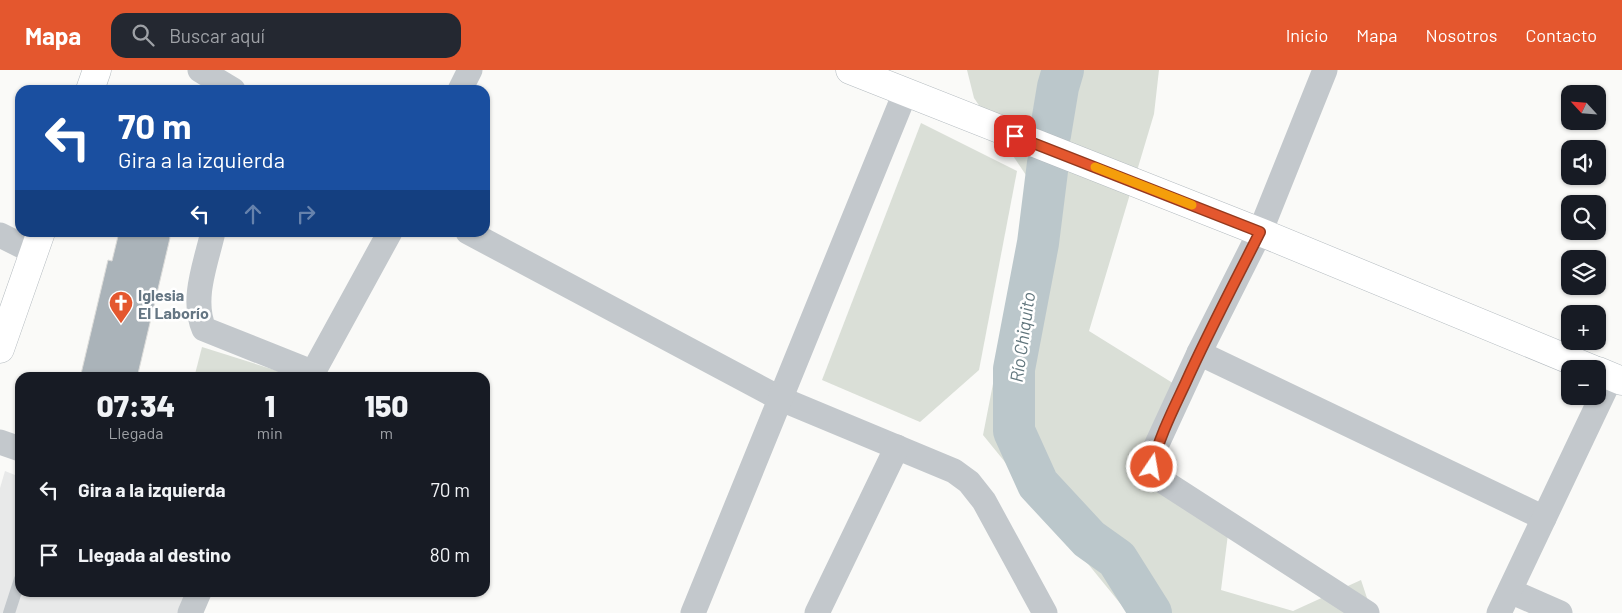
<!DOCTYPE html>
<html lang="es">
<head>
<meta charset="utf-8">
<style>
	body { margin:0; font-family:Barlow,sans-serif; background:#242831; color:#f1f3f6; height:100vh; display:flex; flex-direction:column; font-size:19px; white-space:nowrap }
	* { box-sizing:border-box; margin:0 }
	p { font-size:16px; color:#9ea1a6 }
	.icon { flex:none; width:28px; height:28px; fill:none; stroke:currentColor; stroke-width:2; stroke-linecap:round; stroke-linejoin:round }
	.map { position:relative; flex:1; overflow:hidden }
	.drawer { position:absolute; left:15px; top:302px; width:475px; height:225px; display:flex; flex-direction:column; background:#171b24; border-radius:15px; box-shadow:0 1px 4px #0004 }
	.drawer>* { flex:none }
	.hud { position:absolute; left:15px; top:15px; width:475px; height:152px; border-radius:15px; box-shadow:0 1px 4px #0004; background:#1a4fa0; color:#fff; overflow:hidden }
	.needle { width:32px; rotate:296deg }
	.buttons { position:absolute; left:1561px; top:15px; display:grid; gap:10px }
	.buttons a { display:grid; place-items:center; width:45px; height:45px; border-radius:10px; background:#171b24; box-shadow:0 1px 4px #0004; font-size:25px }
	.pin { position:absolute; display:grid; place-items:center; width:42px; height:42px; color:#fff; margin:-21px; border-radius:10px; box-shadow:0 2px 8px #0006 }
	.me { position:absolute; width:55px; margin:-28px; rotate:12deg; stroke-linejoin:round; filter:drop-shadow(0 0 4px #0008) }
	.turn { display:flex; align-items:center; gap:18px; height:105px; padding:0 20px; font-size:22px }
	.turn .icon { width:65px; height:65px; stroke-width:2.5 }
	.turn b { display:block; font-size:35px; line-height:42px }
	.lanes { display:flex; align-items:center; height:48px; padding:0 20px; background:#0003; justify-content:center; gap:25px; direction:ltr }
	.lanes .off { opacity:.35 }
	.eta { display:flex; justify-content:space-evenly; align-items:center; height:85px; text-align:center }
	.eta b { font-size:30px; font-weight:800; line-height:35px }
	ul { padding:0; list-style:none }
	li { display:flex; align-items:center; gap:15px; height:65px; padding:0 20px }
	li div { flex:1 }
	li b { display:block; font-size:19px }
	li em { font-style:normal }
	header { display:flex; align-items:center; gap:30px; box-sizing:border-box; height:70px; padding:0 25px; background:#e4572e; color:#fff }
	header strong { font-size:24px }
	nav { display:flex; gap:28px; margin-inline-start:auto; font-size:18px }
	.search { width:350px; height:45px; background:#242831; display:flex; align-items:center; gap:12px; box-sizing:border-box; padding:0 18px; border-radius:15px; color:#9ea1a6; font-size:19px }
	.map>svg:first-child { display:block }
</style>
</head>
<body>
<header>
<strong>Mapa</strong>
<div class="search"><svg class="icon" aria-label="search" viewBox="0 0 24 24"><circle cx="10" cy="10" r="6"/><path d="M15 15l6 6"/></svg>Buscar aquí</div>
<nav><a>Inicio</a><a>Mapa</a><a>Nosotros</a><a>Contacto</a></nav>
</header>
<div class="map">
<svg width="1622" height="543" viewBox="0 0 1622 543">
	<rect width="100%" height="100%" fill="#fafaf8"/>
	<polygon fill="#e8e9e9" points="5,401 20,407 20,522 190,523 180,543 0,543 0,418"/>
	<g fill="#dadfd7">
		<polygon points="967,0 1159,0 1154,44 1089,261 1184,320 1159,409 1229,456 1221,520 1293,541 1361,510 1372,543 1128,543 983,365 1032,114 974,28"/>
		<polygon points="921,53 1017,101 979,300 920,352 822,310"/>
		<polygon points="202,277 297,307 194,308"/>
	</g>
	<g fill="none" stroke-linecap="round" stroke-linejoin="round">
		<g stroke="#bbc7cb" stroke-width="42">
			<polyline points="1050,65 1058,17 1063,0"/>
			<polyline points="1048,93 1038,173 1014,299 1014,361 1038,414 1089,469 1117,489 1151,543"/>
		</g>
	</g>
	<polygon fill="#aab3b9" stroke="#dcdcda" points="119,162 168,162 170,168 137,308 96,308 81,304 108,190 112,191"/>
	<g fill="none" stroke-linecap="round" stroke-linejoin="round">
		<defs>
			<g id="secondary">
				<polyline points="850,0 1260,162 1592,299"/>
				<polyline points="90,20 97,0"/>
				<polyline points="0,279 41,162"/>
				<polyline points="1598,301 1622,311"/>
			</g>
		</defs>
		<use href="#secondary" stroke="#b3babf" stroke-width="29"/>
		<polyline stroke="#c3c8cc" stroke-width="12" points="9,543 20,509"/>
		<g stroke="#c3c8cc" stroke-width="25">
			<polyline points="200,0 233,20"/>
			<polyline points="1325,0 1260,162 1199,283 1157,374 1152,397 1164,412 1367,543"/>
			<polyline points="460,20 470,0"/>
			<path d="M213 162C206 193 191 229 204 259L312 302"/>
			<polyline points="468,162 781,329 954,401 969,412 984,431 1045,543"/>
			<polyline points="0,165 34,182"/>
			<polyline points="1199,283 1544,448"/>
			<polyline points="310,308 390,162"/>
			<polyline points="0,372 20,379"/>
			<polyline points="1510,521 1560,543"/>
			<polyline points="190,543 199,522"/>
			<polyline points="693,543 905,23"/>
			<polyline points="817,543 897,377"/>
			<polyline points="1499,543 1611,307"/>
		</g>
		<use href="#secondary" stroke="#fff" stroke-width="28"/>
	</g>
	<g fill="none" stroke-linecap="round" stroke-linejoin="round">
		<defs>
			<path id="route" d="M1015 66 1260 162C1235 212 1209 261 1186 312 1173 340 1159 367 1152 397"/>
		</defs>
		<use href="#route" stroke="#94391e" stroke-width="12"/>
		<use href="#route" stroke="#e4572e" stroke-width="9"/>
		<polyline stroke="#f59e0b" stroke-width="9" points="1095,97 1192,135"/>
	</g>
	<defs>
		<symbol id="church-pin" viewBox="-11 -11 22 30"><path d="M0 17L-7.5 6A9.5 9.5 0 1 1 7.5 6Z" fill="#e4572e" stroke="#fff"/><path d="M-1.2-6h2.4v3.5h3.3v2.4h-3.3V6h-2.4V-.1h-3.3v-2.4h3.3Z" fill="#fff"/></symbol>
	</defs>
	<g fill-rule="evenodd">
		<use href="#church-pin" x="107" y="219" width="28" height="38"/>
	</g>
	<g text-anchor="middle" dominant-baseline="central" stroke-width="5" stroke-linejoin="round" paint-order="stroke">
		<g font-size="16" font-weight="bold" fill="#657683" stroke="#fff" text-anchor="start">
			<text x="138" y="224">Iglesia<tspan x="138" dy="18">El Laborío</tspan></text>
		</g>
		<g font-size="18" font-style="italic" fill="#60757c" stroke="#fff">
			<text transform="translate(1022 267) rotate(-82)">Río Chiquito</text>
		</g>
	</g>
</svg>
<div class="buttons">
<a><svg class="needle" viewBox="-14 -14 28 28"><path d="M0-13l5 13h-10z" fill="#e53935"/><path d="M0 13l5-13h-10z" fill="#9ea1a6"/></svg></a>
<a><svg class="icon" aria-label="sound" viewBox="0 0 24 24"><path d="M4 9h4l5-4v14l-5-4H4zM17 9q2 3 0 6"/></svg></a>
<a><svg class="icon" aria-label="search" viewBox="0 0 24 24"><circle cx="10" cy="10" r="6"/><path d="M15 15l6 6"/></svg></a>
<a><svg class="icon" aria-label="layers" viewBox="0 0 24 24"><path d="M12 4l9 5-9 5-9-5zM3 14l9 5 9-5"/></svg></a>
<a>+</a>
<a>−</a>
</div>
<div class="pin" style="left:1015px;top:66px;background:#d93025"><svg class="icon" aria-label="arrive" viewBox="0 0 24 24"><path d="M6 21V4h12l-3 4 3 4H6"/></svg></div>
<svg class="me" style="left:1152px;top:397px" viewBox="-20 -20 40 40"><circle r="17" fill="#e4572e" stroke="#fff" stroke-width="3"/><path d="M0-11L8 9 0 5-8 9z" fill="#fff"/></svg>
<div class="hud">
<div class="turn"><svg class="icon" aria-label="left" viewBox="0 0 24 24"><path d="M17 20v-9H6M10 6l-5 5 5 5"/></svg><div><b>70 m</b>Gira a la izquierda</div></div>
<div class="lanes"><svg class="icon" aria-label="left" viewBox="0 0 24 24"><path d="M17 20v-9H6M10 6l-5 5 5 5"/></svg><svg class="icon off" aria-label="ahead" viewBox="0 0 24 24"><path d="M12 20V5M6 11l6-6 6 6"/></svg><svg class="icon off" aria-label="right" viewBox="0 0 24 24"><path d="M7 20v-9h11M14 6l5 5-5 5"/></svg></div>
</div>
<section class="drawer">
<div class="eta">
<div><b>07:34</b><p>Llegada</p></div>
<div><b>1</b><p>min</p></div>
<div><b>150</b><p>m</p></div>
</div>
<ul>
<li><svg class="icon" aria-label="left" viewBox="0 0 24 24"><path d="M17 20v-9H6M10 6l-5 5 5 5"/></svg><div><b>Gira a la izquierda</b></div><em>70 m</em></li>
<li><svg class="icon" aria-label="arrive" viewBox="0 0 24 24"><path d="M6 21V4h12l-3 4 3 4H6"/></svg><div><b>Llegada al destino</b></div><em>80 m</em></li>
</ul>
</section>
</div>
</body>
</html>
